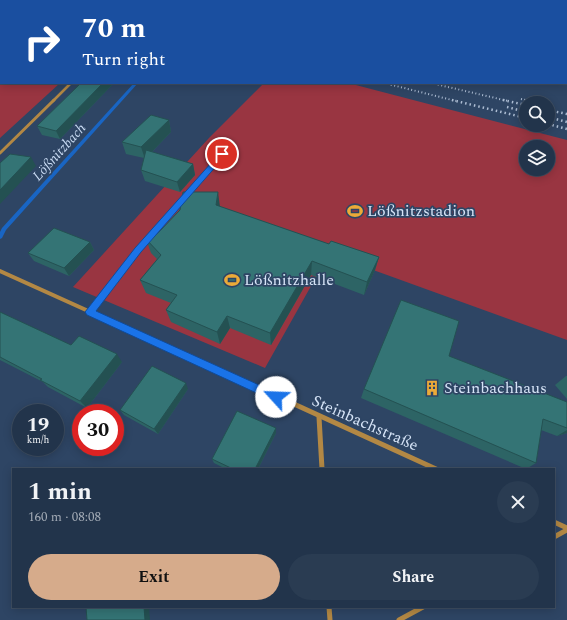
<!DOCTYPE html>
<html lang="en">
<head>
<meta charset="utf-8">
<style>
	body { margin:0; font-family:Spectral,serif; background:#2a3c52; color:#f1f3f6; height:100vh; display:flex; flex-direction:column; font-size:15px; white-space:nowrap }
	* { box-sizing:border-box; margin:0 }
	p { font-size:13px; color:#a2aab5 }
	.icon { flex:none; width:22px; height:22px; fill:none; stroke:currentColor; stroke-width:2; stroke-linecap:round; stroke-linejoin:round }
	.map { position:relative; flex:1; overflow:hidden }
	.drawer { position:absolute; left:12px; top:468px; width:543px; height:140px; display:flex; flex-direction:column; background:#22344b; border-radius:0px; box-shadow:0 2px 10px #0003,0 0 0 1px #3f4f63 }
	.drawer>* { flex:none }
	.guide { position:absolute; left:0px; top:0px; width:567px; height:84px; box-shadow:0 2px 10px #0003,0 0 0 1px #3f4f63; background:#1a4fa0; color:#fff; overflow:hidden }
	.buttons { position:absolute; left:519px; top:96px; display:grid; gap:8px }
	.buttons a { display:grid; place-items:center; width:36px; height:36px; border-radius:50%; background:#22344b; box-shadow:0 2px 10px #0003,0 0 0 1px #3f4f63; font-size:20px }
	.speed { position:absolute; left:12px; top:404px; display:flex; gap:8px; font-size:20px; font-weight:700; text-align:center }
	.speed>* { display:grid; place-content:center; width:52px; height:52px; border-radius:50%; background:#22344b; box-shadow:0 2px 10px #0003,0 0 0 1px #3f4f63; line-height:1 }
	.speed small { font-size:10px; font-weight:400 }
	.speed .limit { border:6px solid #d22; background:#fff; color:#111 }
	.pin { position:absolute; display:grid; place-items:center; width:34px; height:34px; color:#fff; margin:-17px; border:2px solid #fff; border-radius:50%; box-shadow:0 1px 4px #0007 }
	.me { position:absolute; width:44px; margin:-22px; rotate:295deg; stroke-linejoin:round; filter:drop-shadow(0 0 3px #0008) }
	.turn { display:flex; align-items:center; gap:14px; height:84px; padding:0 16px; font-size:18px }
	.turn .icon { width:52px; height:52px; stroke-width:2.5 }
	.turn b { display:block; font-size:28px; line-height:34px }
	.round { display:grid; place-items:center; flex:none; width:42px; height:42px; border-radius:21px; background:#2a3c52 }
	.head { display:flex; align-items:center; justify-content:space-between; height:68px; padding:0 16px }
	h1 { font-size:24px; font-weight:700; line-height:30px }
	.action { display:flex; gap:8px; margin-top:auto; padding:8px 16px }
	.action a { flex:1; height:46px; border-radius:24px; background:#d6ab8b; color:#111; font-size:16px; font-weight:700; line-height:46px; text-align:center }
	.action a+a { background:#2a3c52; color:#f1f3f6 }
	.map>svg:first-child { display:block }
</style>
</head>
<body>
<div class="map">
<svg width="567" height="620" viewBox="0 0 567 620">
	<rect width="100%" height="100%" fill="#2e4564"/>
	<g fill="#993541" fill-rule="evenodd">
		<polygon points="0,0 6,1 1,1 1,83 60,83 0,138"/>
		<path d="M264 83H348L567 140V340L329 254 265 368 73 287 209 138ZM526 147H548V169H526Z"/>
	</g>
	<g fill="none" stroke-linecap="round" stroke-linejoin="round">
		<g fill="#1965c3" fill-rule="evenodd">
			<polygon points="227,0 231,0 230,1 226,1"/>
			<polygon points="134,83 138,83 6,230 2,238 0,239 0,232 2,228"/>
		</g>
		<polyline stroke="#b38844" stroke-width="2" points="143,0 145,1"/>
		<g stroke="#b38844" stroke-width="2.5">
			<polyline points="188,194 222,154"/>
			<polyline points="155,231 183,200"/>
		</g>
		<polyline stroke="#b38844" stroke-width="3" points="90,312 138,250 156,230"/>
		<g stroke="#b38844" stroke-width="2.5">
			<polyline points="170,1 172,0"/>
			<polyline points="53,101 71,83"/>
		</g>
		<polyline stroke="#b38844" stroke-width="3" points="0,153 54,100"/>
		<polyline stroke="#b38844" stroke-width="4" points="0,271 285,400"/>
		<g stroke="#b38844" stroke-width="5">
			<polyline points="283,399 436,469"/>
			<polyline points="319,417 322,469"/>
			<polyline points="554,522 567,528"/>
			<polyline points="554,537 567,530"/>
			<polyline points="329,607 330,620"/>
			<polyline points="399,620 423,607"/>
		</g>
		<g stroke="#adbdd3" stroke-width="2" stroke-dasharray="1 2.5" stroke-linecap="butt">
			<polyline points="41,0 45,1"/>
			<polyline points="56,0 60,1"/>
			<polyline points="77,0 81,1"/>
			<polyline points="93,0 98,1"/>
			<polyline points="384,83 456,101"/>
			<polyline points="431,83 508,101"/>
			<polyline points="521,99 529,101"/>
		</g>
		<g stroke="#adbdd3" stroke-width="2.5" stroke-dasharray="1.5 3" stroke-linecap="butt">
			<polyline points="452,100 526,118"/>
			<polyline points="503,100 526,105"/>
			<polyline points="524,100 538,103"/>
			<polyline points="507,107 526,112"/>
			<polyline points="548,110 567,114"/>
			<polyline points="548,117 567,122"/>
			<polyline points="548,124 567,129"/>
		</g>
	</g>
	<g fill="#2d6465">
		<polygon points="81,83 114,83 60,139 42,135 37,126"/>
		<polygon points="169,120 171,132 152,152 193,164 195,175 180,192 145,181 141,170 144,158 126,154 122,142"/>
		<polygon points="220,207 329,244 379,257 375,270 364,295 311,275 271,345 230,328 220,344 171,322 166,310 171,303 146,293 140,280 157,259 151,253 146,239"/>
		<polygon points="90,242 94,250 69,276 34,261 28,253"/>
		<polygon points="0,312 71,345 122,362 87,408 48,387 43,382 0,360"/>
		<polygon points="566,376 567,376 567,399 555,385"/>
		<polygon points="188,389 158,434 124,415 120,410"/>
		<polygon points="364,389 567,402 567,433 557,436 541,430 536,463 526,469 361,398"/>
		<polygon points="276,433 258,469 226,469 214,463 212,459"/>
	</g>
	<g fill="#245152">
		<polygon points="103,83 114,83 60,139 56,131"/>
		<polygon points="169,120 171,132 145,159 141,147"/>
		<polygon points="31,157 36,166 0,204 0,190"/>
		<polygon points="193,164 195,175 180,192 177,182"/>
		<polygon points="218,192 220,207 216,205"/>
		<polygon points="90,242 94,250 69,276 64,268"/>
		<polygon points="379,257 375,270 364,295 367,282"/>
		<polygon points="312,261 311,275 271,345 270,333"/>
		<polygon points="227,316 230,328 220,344 217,332"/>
		<polygon points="117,354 122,362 87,408 80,401"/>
		<polygon points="186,383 188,389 158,434 154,429"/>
		<polygon points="276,428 276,433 258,469 255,469"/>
		<polygon points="567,430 567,433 557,436"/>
		<polygon points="144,607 149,607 150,620 145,620"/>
	</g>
	<g fill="#347475" stroke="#245152">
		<polygon points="81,83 103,83 56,131 37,126"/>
		<polygon points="151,115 169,120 141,147 122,142"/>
		<polygon points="146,150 193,164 177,182 141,170"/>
		<polygon points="10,154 31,157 0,190 0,163"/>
		<polygon points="183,192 218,192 216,205 329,244 331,241 379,257 367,282 312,261 270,333 227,316 217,332 166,310 177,295 140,280 161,255 146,239 157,234 180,210"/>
		<polygon points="54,228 90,242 64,268 28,253"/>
		<polygon points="401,300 459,321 449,356 567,402 567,428 543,419 536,463 364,389"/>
		<polygon points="0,312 71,345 79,336 117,354 80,401 40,380 42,379 0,357"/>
		<polygon points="152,366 186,383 154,429 120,410"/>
		<polygon points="237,411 276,428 255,469 233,469 212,459"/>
		<polygon points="86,607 144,607 145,620 87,620"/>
	</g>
	<polygon fill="#1a73e8" stroke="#114b97" points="222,152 225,153 225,156 141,252 96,311 279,394 281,397 279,401 276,402 87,315 85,312 135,248 220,153"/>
	<defs>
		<symbol id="stadium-bare" viewBox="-9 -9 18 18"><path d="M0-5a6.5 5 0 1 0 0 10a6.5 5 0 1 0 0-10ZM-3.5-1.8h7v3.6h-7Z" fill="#ebaa39" stroke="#2e4564" stroke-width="2.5" paint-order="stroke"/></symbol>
		<symbol id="building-bare" viewBox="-9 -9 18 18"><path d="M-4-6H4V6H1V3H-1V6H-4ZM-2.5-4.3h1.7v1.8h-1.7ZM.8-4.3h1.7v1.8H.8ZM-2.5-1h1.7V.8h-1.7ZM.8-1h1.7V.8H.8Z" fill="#ebaa39" stroke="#2e4564" stroke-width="2.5" paint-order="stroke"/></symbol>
	</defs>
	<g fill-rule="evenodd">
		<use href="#stadium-bare" x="344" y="200" width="22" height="22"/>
		<use href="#stadium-bare" x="221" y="269" width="22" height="22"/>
		<use href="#building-bare" x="421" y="377" width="22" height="22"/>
	</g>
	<g text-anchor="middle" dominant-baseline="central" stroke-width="3.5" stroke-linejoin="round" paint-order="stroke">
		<g font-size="14" font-style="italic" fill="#c9dbf3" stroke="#2e4564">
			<text transform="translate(59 152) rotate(-48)">Lößnitzbach</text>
		</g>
		<g font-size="16" fill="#d6e4f7" stroke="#2e4564" text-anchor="start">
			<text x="367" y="211">Lößnitzstadion</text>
			<text x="244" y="280">Lößnitzhalle</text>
			<text x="444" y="388">Steinbachhaus</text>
		</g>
		<g font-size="16" fill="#d6e4f7" stroke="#2e4564">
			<text transform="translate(365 423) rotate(24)">Steinbachstraße</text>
		</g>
	</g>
</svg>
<div class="buttons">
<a><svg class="icon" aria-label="search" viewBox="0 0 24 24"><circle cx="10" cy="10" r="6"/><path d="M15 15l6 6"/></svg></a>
<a><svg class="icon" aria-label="layers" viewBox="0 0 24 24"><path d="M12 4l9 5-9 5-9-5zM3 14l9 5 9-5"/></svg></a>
</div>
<div class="speed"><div>19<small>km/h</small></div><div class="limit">30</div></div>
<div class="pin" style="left:222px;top:154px;background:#d93025"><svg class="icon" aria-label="arrive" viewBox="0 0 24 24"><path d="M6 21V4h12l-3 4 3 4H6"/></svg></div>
<svg class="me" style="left:276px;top:397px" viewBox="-20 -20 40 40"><circle r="19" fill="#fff"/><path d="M0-13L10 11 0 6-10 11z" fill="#1a73e8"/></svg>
<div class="guide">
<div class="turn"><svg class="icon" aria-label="right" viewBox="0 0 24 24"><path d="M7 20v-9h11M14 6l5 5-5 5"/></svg><div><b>70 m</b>Turn right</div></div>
</div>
<section class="drawer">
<div class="head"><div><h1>1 min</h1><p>160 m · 08:08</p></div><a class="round"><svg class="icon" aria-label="close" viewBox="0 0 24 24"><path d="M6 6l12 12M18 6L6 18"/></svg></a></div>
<div class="action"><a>Exit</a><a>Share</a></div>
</section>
</div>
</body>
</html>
